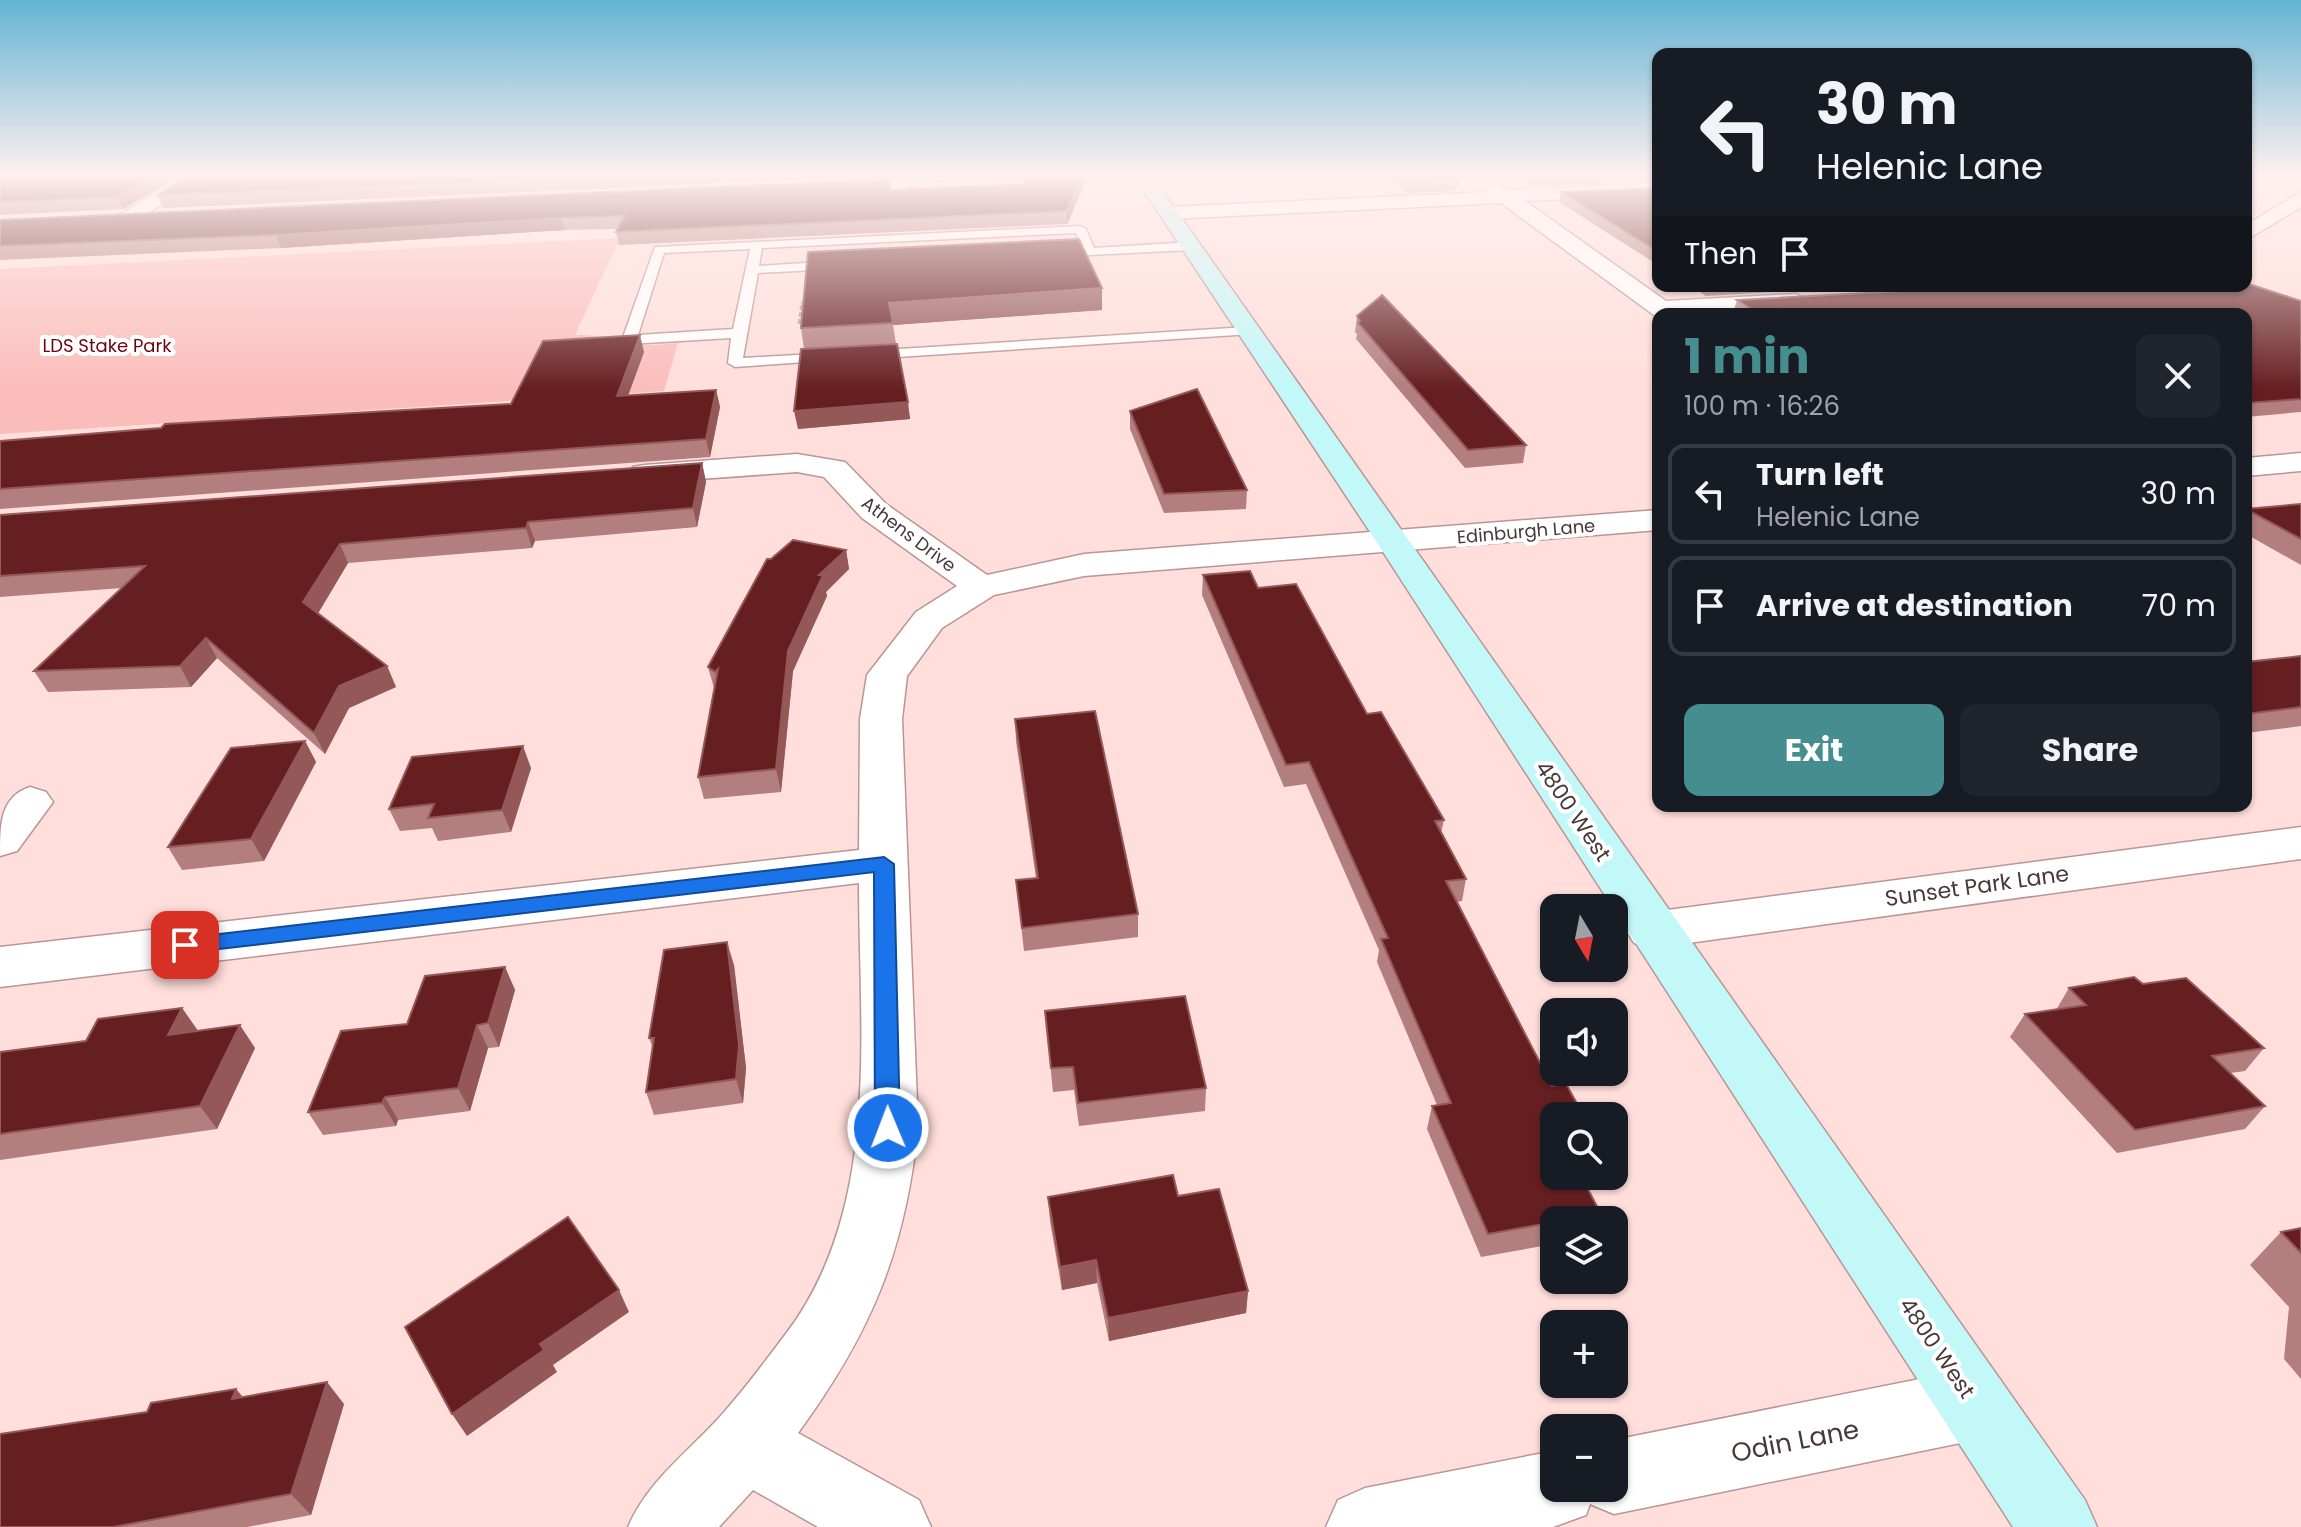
<!DOCTYPE html>
<html lang="en">
<head>
<meta charset="utf-8">
<style>
	body { margin:0; font-family:Poppins,sans-serif; background:#20242c; color:#f1f3f6; height:100vh; display:flex; flex-direction:column; font-size:30px; white-space:nowrap }
	* { box-sizing:border-box; margin:0 }
	p { font-size:26px; color:#9ea1a6 }
	.icon { flex:none; width:44px; height:44px; fill:none; stroke:currentColor; stroke-width:2; stroke-linecap:round; stroke-linejoin:round }
	.map { position:relative; flex:1; overflow:hidden }
	.side { position:absolute; left:1652px; top:308px; width:600px; height:504px; display:flex; flex-direction:column; background:#171b24; border-radius:16px; box-shadow:0 2px 6px #0004 }
	.side>* { flex:none }
	.top-card { position:absolute; left:1652px; top:48px; width:600px; height:244px; border-radius:16px; box-shadow:0 2px 6px #0004; background:#171b24; color:#f1f3f6; overflow:hidden }
	.needle { width:52px; rotate:170deg }
	.buttons { position:absolute; left:1540px; top:894px; display:grid; gap:16px }
	.buttons a { display:grid; place-items:center; width:88px; height:88px; border-radius:16px; background:#171b24; box-shadow:0 2px 6px #0004; font-size:40px }
	.pin { position:absolute; display:grid; place-items:center; width:68px; height:68px; color:#fff; margin:-34px; border-radius:16px; box-shadow:0 4px 12px #0006 }
	.me { position:absolute; width:88px; margin:-44px; rotate:359deg; stroke-linejoin:round; filter:drop-shadow(0 0 6px #0008) }
	.turn { display:flex; align-items:center; gap:28px; height:168px; padding:0 32px; font-size:36px }
	.turn .icon { width:104px; height:104px; stroke-width:2.5 }
	.turn b { display:block; font-size:56px; line-height:68px }
	.then { display:flex; align-items:center; height:76px; padding:0 32px; background:#0003; gap:16px; font-size:30px }
	.round { display:grid; place-items:center; flex:none; width:84px; height:84px; border-radius:16px; background:#20242c }
	.head { display:flex; align-items:center; justify-content:space-between; height:136px; padding:0 32px }
	h1 { font-size:48px; font-weight:700; line-height:60px; color:#458d8e }
	.action { display:flex; gap:16px; margin-top:auto; padding:16px 32px }
	.action a { flex:1; height:92px; border-radius:16px; background:#458d8e; color:#fff; font-size:32px; font-weight:700; line-height:92px; text-align:center }
	.action a+a { background:#20242c; color:#f1f3f6 }
	ul { padding:0; list-style:none }
	li { display:flex; align-items:center; gap:24px; height:100px; margin:0 16px 12px; padding:0 16px; border:4px solid #363941; border-radius:16px }
	li div { flex:1 }
	li b { display:block; font-size:30px }
	li em { font-style:normal }
	.map>svg:first-child { display:block }
</style>
</head>
<body>
<div class="map">
<svg width="2301" height="1527" viewBox="0 0 2301 1527">
	<rect width="100%" height="100%" fill="#ffdedb"/>
	<path fill="#fabdba" d="M620 238 575 335C605 334 613 343 639 345 652 346 665 344 678 343L664 391 0 434V269Z"/>
	<g fill="none" stroke-linecap="round" stroke-linejoin="round">
		<defs>
			<g id="lane">
				<path d="M1080 226 1086 229 1094 248 1191 242 1197 246 1191 250 1049 257V251L1053 250 1083 249 1076 233 762 248 759 266 837 261 843 265 837 269 758 273 743 358 830 353 835 354V360L735 367 728 363 731 338 629 344 622 340 655 247ZM750 249 733 329 638 335 664 253Z"/>
				<polygon points="1247,327 1254,331 1252,334 867,359 860,355 867,351"/>
			</g>
			<g id="street">
				<polygon points="183,176 204,176 135,222 121,222 118,218 121,214"/>
				<polygon points="907,176 944,176 942,180 898,189 830,192 821,186 830,180"/>
				<polygon points="1495,183 1510,190 1658,183 1658,195 1525,201 1666,301 1796,294 1808,301 1796,308 1658,314 1658,318 1501,203 1169,219 1159,213 1169,207 1487,192 1488,185"/>
				<polygon points="2301,192 2301,207 2246,240 2246,225"/>
				<polygon points="2301,453 2301,471 2246,476 2246,458"/>
				<path d="M797 454 845 462 886 504 987 575 1084 554 1658 510V530L1084 576 994 595 942 628 907 676 902 719 918 1128C905 1252 871 1333 798 1433L919 1500 931 1527H818L753 1490 719 1527H628C647 1483 684 1455 716 1421 741 1394 763 1364 785 1335 882 1209 859 1033 859 883L0 987V947L859 850 860 719 867 675 916 612 957 586 862 518 824 477 797 472 644 483 633 481 628 474 633 467 644 465Z"/>
				<path d="M30 787 46 792 53 802 17 851 0 856C0 824 0 797 30 787Z"/>
				<polygon points="2301,827 2301,859 1652,948 1634,943 1626,930 1634,917 1652,912"/>
				<polygon points="1975,1368 2000,1379 2011,1404 2000,1429 1975,1440 1614,1514 1590,1504 1586,1515 1553,1527 1326,1527 1338,1500 1365,1488 1554,1451 1554,1488 1614,1488 1614,1440"/>
			</g>
			<polygon id="secondary" points="1134,176 1152,176 2085,1500 2097,1527 2013,1527 1376,541"/>
		</defs>
		<use href="#lane" stroke="#bb9593" stroke-width="3"/>
		<use href="#street" stroke="#bb9593" stroke-width="3"/>
		<use href="#secondary" stroke="#bb9593" stroke-width="3"/>
		<polyline stroke="#ba9f9d" stroke-width="3" stroke-dasharray="5 2" stroke-linecap="butt" points="799,324 802,302"/>
		<use href="#lane" fill="#fff" fill-rule="evenodd"/>
		<use href="#street" fill="#fff" fill-rule="evenodd"/>
		<use href="#secondary" fill="#c3f8f9" fill-rule="evenodd"/>
	</g>
	<g fill="#b27e7e">
		<polygon points="0,176 179,176 123,209 0,215"/>
		<polygon points="187,176 885,176 163,208 158,195"/>
		<polygon points="1020,176 1088,176 1067,224 619,245 616,232 617,229 565,230 281,248 0,260 0,220 891,190 1023,184"/>
		<polygon points="1386,176 1464,176 1454,191 1407,193"/>
		<polygon points="1517,176 1658,176 1658,181 1533,186"/>
		<polygon points="1658,188 1658,265 1559,202 1561,192"/>
		<polygon points="1691,286 1866,286 1706,296"/>
		<polygon points="1102,288 1102,310 893,325 896,344 910,419 798,429 804,349 801,328"/>
		<polygon points="2205,289 2301,301 2301,412 2246,417 2246,314 1735,314 1733,313 1737,300"/>
		<polygon points="1357,316 1526,445 1523,463 1465,468 1356,339 1357,334 1355,332"/>
		<polygon points="644,352 628,396 716,390 720,407 710,457 0,509 0,441 511,404"/>
		<polygon points="1130,411 1247,490 1246,509 1164,513 1130,429"/>
		<polygon points="702,463 706,482 697,527 535,541 532,548 348,563 318,613 387,666 396,687 349,708 325,754 217,658 191,687 48,692 34,671 122,588 0,597 0,515"/>
		<polygon points="2301,504 2301,565 2246,534 2246,509"/>
		<polygon points="846,550 849,569 826,592 827,596 793,671 781,792 704,799 698,777 714,688 708,667"/>
		<polygon points="1203,575 1258,588 1367,714 1444,820 1441,833 1466,879 1462,901 1456,902 1554,1176 1601,1214 1599,1220 1554,1220 1554,1244 1481,1257 1427,1129 1432,1106 1437,1105 1377,962 1379,950 1306,784 1284,787 1202,595"/>
		<polygon points="2301,656 2301,726 2246,733 2246,662"/>
		<polygon points="1015,719 1138,914 1138,937 1024,951 1016,880 1036,878 1016,741"/>
		<polygon points="305,741 316,762 264,861 182,870 168,847"/>
		<polygon points="531,768 511,832 438,841 432,828 400,831 389,809"/>
		<polygon points="734,965 746,1068 743,1103 654,1115 646,1092 653,1048 649,1038"/>
		<polygon points="505,967 515,990 499,1047 488,1048 470,1111 398,1120 396,1126 323,1135 308,1112 407,1024"/>
		<polygon points="2143,984 2264,1048 2245,1071 2230,1073 2265,1106 2245,1129 2117,1153 2010,1037 2025,1014 2056,1010 2069,988"/>
		<polygon points="182,1008 198,1031 255,1048 217,1129 0,1160 0,1052 86,1041"/>
		<polygon points="1045,1011 1206,1088 1205,1111 1079,1126 1074,1090 1053,1092"/>
		<polygon points="1178,1196 1248,1291 1246,1313 1109,1341 1097,1283 1062,1290 1050,1221 1048,1197"/>
		<polygon points="2301,1228 2301,1379 2284,1359 2289,1307 2250,1265 2281,1232"/>
		<polygon points="236,1389 242,1397 344,1404 311,1515 247,1527 0,1527 147,1412"/>
	</g>
	<g fill="#945859">
		<polygon points="154,176 179,176 123,209 117,197"/>
		<polygon points="1082,176 1088,176 1067,224 1067,211"/>
		<polygon points="1459,176 1464,176 1454,191 1455,180"/>
		<polygon points="561,218 565,230 281,248 276,235"/>
		<polygon points="1102,288 1102,310 893,325 889,303"/>
		<polygon points="640,335 644,352 621,414 617,396"/>
		<polygon points="716,390 720,407 710,457 706,439"/>
		<polygon points="908,402 910,419 798,429 794,411"/>
		<polygon points="702,463 706,482 697,527 693,508"/>
		<polygon points="528,522 535,541 532,548 526,528"/>
		<polygon points="340,544 348,563 313,622 303,602"/>
		<polygon points="846,550 849,569 826,592 827,596 793,671 781,792 776,769 788,651 819,575"/>
		<polygon points="206,638 217,658 191,687 180,666"/>
		<polygon points="387,666 396,687 349,708 325,754 314,733 339,686"/>
		<polygon points="305,741 316,762 264,861 251,839"/>
		<polygon points="523,746 531,768 511,832 502,810"/>
		<polygon points="727,942 734,965 746,1068 743,1103 736,1079"/>
		<polygon points="505,967 515,990 499,1047 488,1023"/>
		<polygon points="182,1008 198,1031 168,1035"/>
		<polygon points="240,1025 255,1048 217,1129 200,1106"/>
		<polygon points="477,1025 488,1048 470,1111 458,1088"/>
		<polygon points="385,1097 398,1120 396,1126 382,1103"/>
		<polygon points="1096,1260 1097,1283 1062,1290 1060,1267"/>
		<polygon points="619,1290 629,1312 553,1365 557,1372 467,1436 452,1414 540,1344"/>
		<polygon points="1248,1291 1246,1313 1109,1341 1108,1318"/>
		<polygon points="327,1382 344,1404 311,1515 291,1494"/>
		<polygon points="236,1389 255,1411 232,1399"/>
	</g>
	<g fill="#661f21" stroke="#945859" stroke-width="2">
		<polygon points="0,176 154,176 117,197 0,202"/>
		<polygon points="187,176 618,176 158,195"/>
		<polygon points="1023,176 1082,176 1067,211 616,232 624,216 561,218 276,235 0,246 0,220 890,179 891,190 1026,184"/>
		<polygon points="1400,176 1459,176 1455,180 1408,182"/>
		<polygon points="1658,188 1658,252 1561,192"/>
		<polygon points="1079,239 1102,288 889,303 893,323 801,328 808,252"/>
		<polygon points="2246,283 2301,301 2301,399 2246,403 2246,314 1759,314 1737,300 1995,286 2196,286 2205,289 2222,286 2246,286"/>
		<polygon points="1382,295 1526,445 1468,450 1358,323 1360,321 1357,316"/>
		<polygon points="640,335 617,396 716,390 706,439 0,489 0,441 161,428 165,424 511,404 543,341"/>
		<polygon points="897,344 908,402 794,411 801,349"/>
		<polygon points="1197,389 1247,490 1164,494 1130,411"/>
		<polygon points="702,463 693,508 528,522 526,528 340,544 303,602 387,666 339,686 314,733 206,638 180,666 34,671 145,566 0,576 0,515"/>
		<polygon points="2301,504 2301,539 2246,509"/>
		<polygon points="793,540 846,550 819,575 823,575 788,651 776,769 698,777 718,669 715,672 708,667 767,559 771,559"/>
		<polygon points="1250,571 1258,588 1296,584 1367,714 1381,712 1444,820 1435,821 1466,879 1446,881 1552,1086 1566,1084 1584,1116 1554,1116 1554,1176 1581,1176 1601,1214 1568,1220 1554,1220 1554,1222 1488,1234 1432,1106 1451,1103 1381,939 1388,938 1309,762 1286,765 1203,575"/>
		<polygon points="2301,656 2301,707 2246,714 2246,662"/>
		<polygon points="1095,711 1138,914 1022,928 1016,880 1038,878 1015,719"/>
		<polygon points="305,741 251,839 168,847 231,748"/>
		<polygon points="523,746 502,810 428,818 434,804 389,809 412,757"/>
		<polygon points="727,942 739,1045 736,1079 646,1092 654,1038 649,1038 664,950"/>
		<polygon points="505,967 488,1023 477,1025 458,1088 385,1097 382,1103 308,1112 341,1031 407,1024 425,976"/>
		<polygon points="2134,977 2143,984 2186,978 2264,1048 2212,1056 2265,1106 2135,1130 2025,1014 2086,1005 2069,988"/>
		<polygon points="1185,996 1206,1088 1078,1103 1073,1067 1051,1068 1045,1011"/>
		<polygon points="182,1008 168,1035 240,1025 200,1106 0,1134 0,1052 86,1041 98,1019"/>
		<polygon points="1173,1175 1178,1196 1219,1189 1248,1291 1108,1318 1096,1260 1060,1267 1048,1197"/>
		<polygon points="568,1217 619,1290 540,1344 544,1350 452,1414 405,1327"/>
		<polygon points="2301,1228 2301,1253 2281,1232"/>
		<polygon points="327,1382 291,1494 113,1527 0,1527 0,1434 147,1412 151,1403 236,1389 232,1399"/>
	</g>
	<linearGradient id="sky" x2="0" y2="1"><stop stop-color="#64b4d4"/><stop offset="0.45" stop-color="#fff0ef"/><stop offset="1" stop-color="#fff0ef" stop-opacity="0"/></linearGradient>
	<rect width="2301" height="389" fill="url(#sky)"/>
	<polygon fill="#1a73e8" stroke="#114b97" stroke-width="2" points="884,857 894,864 900,1128 897,1135 888,1138 879,1135 875,1128 874,872 185,953 174,945 185,938"/>
	<g text-anchor="middle" dominant-baseline="central" stroke-width="8" stroke-linejoin="round" paint-order="stroke">
		<g font-size="18" fill="#6a0313" stroke="#fff">
			<text x="107" y="345">LDS Stake Park</text>
		</g>
		<g font-size="18" fill="#483837" stroke="#fff">
			<text transform="translate(1526 531) rotate(-5)">Edinburgh Lane</text>
			<text transform="translate(909 534) rotate(37)">Athens Drive</text>
		</g>
		<g font-size="22" fill="#483837" stroke="#fff">
			<text transform="translate(1573 811) rotate(56)">4800 West</text>
			<text transform="translate(1977 886) rotate(-8)">Sunset Park Lane</text>
			<text transform="translate(1937 1348) rotate(56)">4800 West</text>
		</g>
		<g font-size="26" fill="#483837" stroke="#fff">
			<text transform="translate(1795 1441) rotate(-11)">Odin Lane</text>
		</g>
	</g>
</svg>
<div class="buttons">
<a><svg class="needle" viewBox="-14 -14 28 28"><path d="M0-13l5 13h-10z" fill="#e53935"/><path d="M0 13l5-13h-10z" fill="#9ea1a6"/></svg></a>
<a><svg class="icon" aria-label="sound" viewBox="0 0 24 24"><path d="M4 9h4l5-4v14l-5-4H4zM17 9q2 3 0 6"/></svg></a>
<a><svg class="icon" aria-label="search" viewBox="0 0 24 24"><circle cx="10" cy="10" r="6"/><path d="M15 15l6 6"/></svg></a>
<a><svg class="icon" aria-label="layers" viewBox="0 0 24 24"><path d="M12 4l9 5-9 5-9-5zM3 14l9 5 9-5"/></svg></a>
<a>+</a>
<a>−</a>
</div>
<div class="pin" style="left:185px;top:945px;background:#d93025"><svg class="icon" aria-label="arrive" viewBox="0 0 24 24"><path d="M6 21V4h12l-3 4 3 4H6"/></svg></div>
<svg class="me" style="left:888px;top:1128px" viewBox="-20 -20 40 40"><circle r="17" fill="#1a73e8" stroke="#fff" stroke-width="3"/><path d="M0-11L8 9 0 5-8 9z" fill="#fff"/></svg>
<div class="top-card">
<div class="turn"><svg class="icon" aria-label="left" viewBox="0 0 24 24"><path d="M17 20v-9H6M10 6l-5 5 5 5"/></svg><div><b>30 m</b>Helenic Lane</div></div>
<div class="then">Then<svg class="icon" aria-label="arrive" viewBox="0 0 24 24"><path d="M6 21V4h12l-3 4 3 4H6"/></svg></div>
</div>
<section class="side">
<div class="head"><div><h1>1 min</h1><p>100 m · 16:26</p></div><a class="round"><svg class="icon" aria-label="close" viewBox="0 0 24 24"><path d="M6 6l12 12M18 6L6 18"/></svg></a></div>
<ul>
<li><svg class="icon" aria-label="left" viewBox="0 0 24 24"><path d="M17 20v-9H6M10 6l-5 5 5 5"/></svg><div><b>Turn left</b><p>Helenic Lane</p></div><em>30 m</em></li>
<li><svg class="icon" aria-label="arrive" viewBox="0 0 24 24"><path d="M6 21V4h12l-3 4 3 4H6"/></svg><div><b>Arrive at destination</b></div><em>70 m</em></li>
</ul>
<div class="action"><a>Exit</a><a>Share</a></div>
</section>
</div>
</body>
</html>
